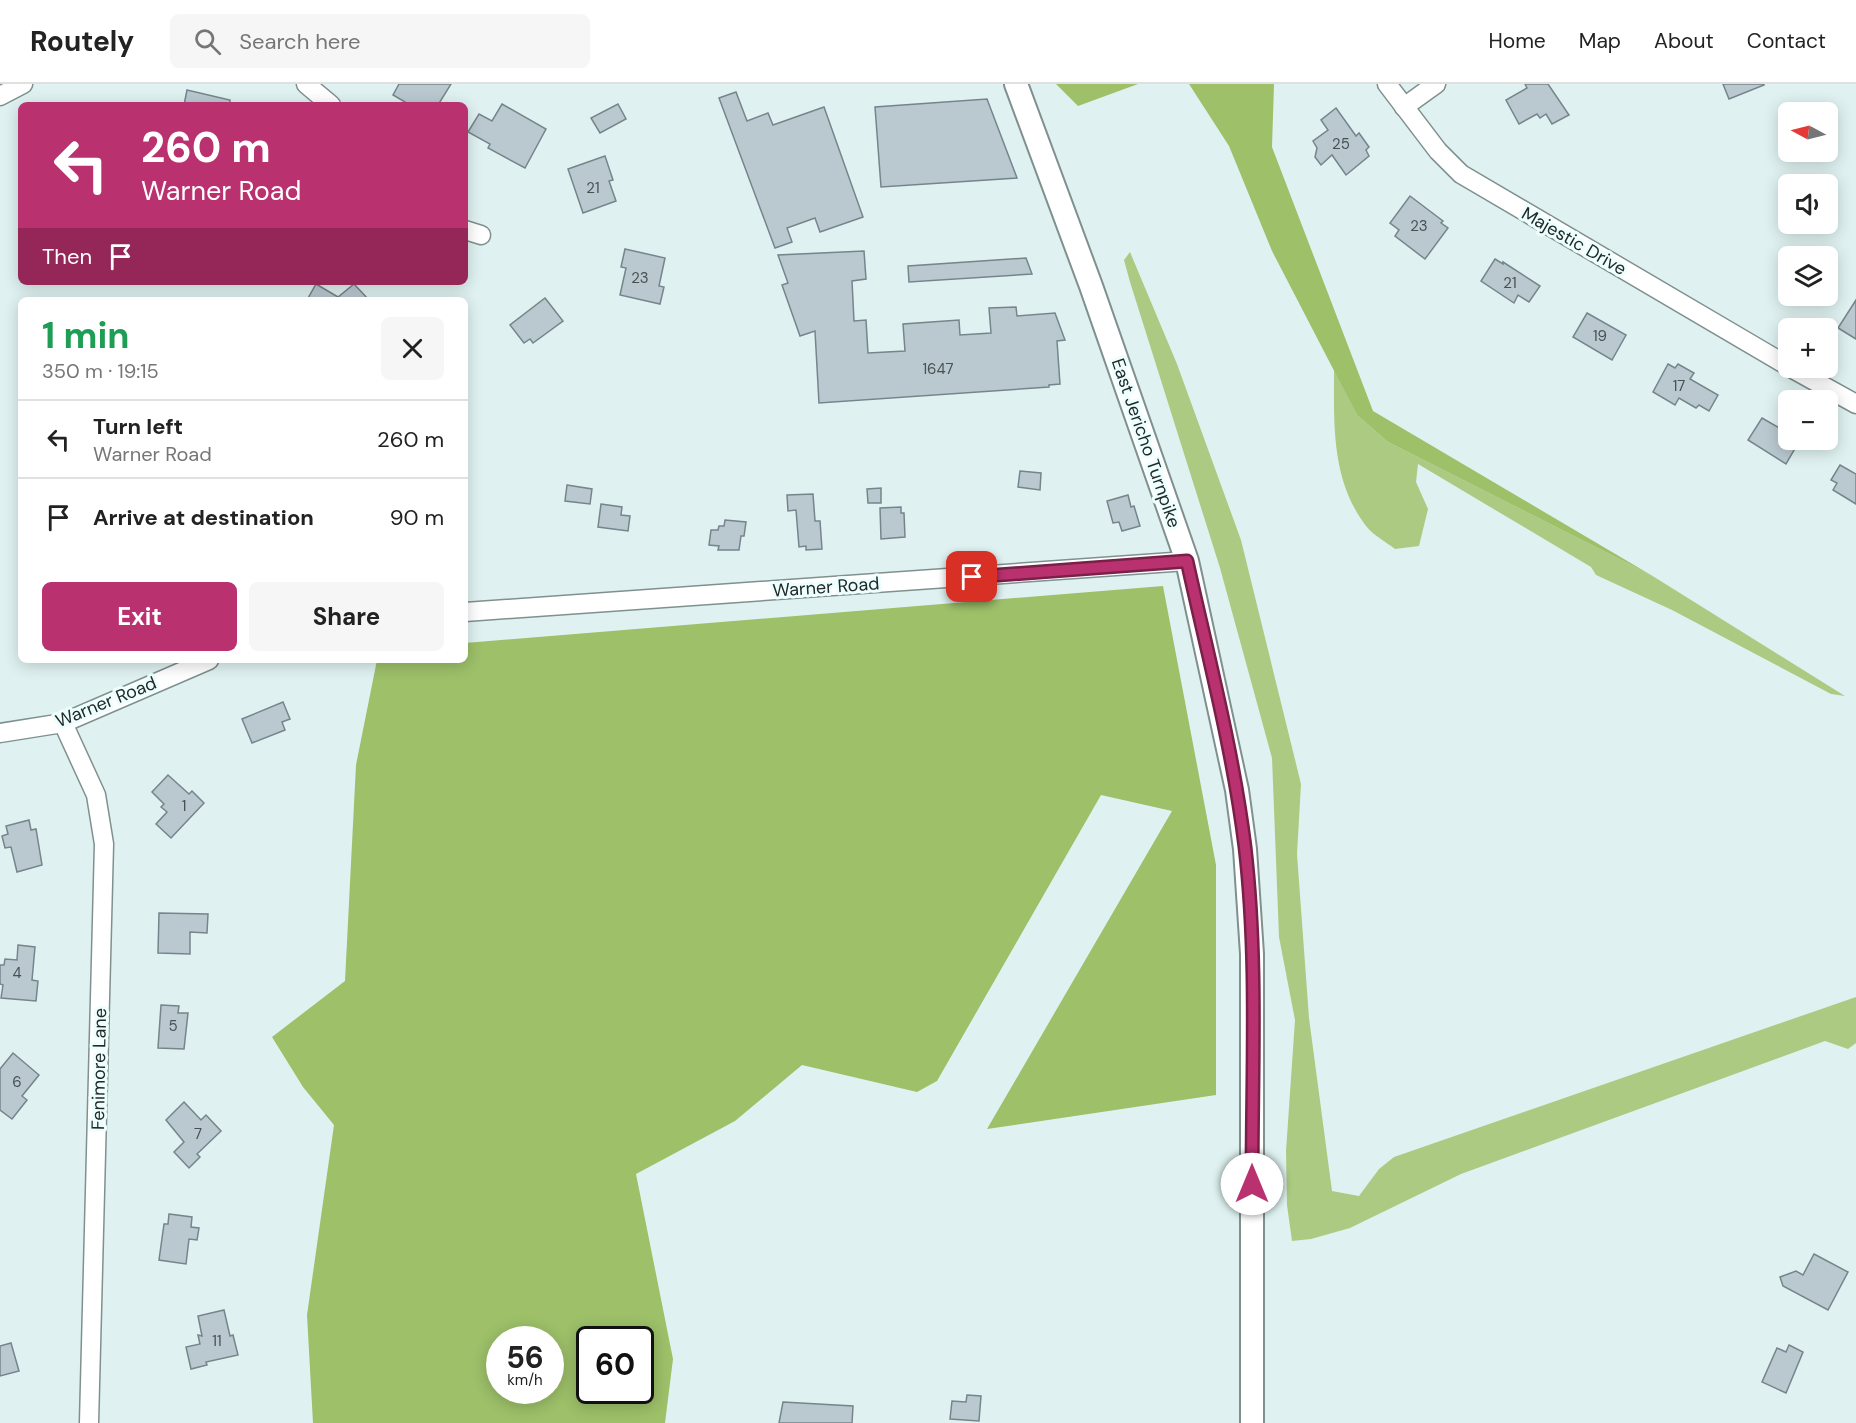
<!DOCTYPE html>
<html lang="en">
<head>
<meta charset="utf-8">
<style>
	body { margin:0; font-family:"DM Sans",sans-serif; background:#f6f6f6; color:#222; height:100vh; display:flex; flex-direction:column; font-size:22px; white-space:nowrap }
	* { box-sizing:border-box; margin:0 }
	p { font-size:20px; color:#767676 }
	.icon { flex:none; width:33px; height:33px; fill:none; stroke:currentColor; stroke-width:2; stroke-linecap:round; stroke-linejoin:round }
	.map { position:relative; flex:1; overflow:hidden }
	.details { position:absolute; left:18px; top:213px; width:450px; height:366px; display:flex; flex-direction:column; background:#fff; border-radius:9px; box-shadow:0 3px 15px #0003 }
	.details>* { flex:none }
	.banner { position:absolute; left:18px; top:18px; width:450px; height:183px; border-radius:9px; box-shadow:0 3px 15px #0003; background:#ba316f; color:#fff; overflow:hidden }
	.needle { width:39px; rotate:277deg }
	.controls { position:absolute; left:1778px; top:18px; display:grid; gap:12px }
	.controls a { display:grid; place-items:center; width:60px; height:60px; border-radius:9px; background:#fff; box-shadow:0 3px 15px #0003; font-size:30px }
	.speed { position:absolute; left:486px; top:1242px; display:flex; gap:12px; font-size:30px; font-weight:700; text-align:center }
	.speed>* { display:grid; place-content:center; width:78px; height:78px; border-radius:50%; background:#fff; box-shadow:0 3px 15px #0003; line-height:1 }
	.speed small { font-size:15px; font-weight:400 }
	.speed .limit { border:3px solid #111; border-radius:9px; background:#fff; color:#111 }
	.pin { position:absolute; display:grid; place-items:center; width:51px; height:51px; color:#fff; margin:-26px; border-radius:12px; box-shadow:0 3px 9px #0006 }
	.me { position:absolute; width:66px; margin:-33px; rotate:0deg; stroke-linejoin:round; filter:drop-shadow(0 0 4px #0008) }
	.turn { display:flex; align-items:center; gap:21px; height:126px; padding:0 24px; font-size:27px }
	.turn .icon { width:78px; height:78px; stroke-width:2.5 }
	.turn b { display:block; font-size:42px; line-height:51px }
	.then { display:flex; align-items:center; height:57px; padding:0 24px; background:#0003; gap:12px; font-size:22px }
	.round { display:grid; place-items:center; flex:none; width:63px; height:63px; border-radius:9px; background:#f6f6f6 }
	.headline { display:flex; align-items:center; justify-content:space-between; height:102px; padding:0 24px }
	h1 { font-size:36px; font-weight:700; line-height:45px; color:#1e9e55 }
	.button { display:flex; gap:12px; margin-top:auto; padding:12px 24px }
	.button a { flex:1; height:69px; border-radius:9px; background:#ba316f; color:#fff; font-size:24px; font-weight:700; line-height:69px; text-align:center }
	.button a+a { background:#f6f6f6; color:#222 }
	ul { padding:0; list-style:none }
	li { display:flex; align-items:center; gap:18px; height:78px; padding:0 24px; border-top:2px solid #e0e0e0 }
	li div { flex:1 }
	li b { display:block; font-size:22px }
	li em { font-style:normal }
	header { display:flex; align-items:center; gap:36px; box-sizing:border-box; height:84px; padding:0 30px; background:#fff; border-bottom:2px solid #e0e0e0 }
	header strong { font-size:28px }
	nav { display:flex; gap:33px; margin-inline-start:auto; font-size:21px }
	.search { width:420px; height:54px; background:#f6f6f6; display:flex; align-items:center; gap:15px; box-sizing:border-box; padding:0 21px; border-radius:9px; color:#767676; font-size:22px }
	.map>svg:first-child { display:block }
</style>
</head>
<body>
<header>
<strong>Routely</strong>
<div class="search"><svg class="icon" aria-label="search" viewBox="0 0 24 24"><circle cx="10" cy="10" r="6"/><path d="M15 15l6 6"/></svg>Search here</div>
<nav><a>Home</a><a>Map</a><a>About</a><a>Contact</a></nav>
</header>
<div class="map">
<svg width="1856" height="1339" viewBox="0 0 1856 1339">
	<rect width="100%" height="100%" fill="#dff2f1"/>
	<g fill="#acca82">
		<polygon points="1130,168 1177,280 1241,456 1301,700 1297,770 1309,934 1332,1107 1359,1112 1379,1085 1394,1073 1856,913 1856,959 1848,965 1825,957 1461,1090 1350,1144 1311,1155 1292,1157 1287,1121 1286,1067 1295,936 1279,853 1272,674 1220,484 1130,198 1124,176"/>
		<path d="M1334 286 1357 331 1388 358 1651 491 1845 612 1831 610 1672 526 1596 491 1591 483 1418 380 1416 398 1428 425 1419 462 1395 465C1386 458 1373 451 1366 442 1331 396 1334 341 1334 286Z"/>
	</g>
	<g fill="#9dc069" fill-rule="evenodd">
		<polygon points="1056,0 1138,0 1078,22"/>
		<polygon points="1189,0 1274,0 1272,63 1373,327 1651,491 1388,358 1357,331 1272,167 1229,62"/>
		<path d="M1163 502 1216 781V1011L987 1045 1172 727 1101 711 937 997 917 1008 802 981 735 1037 636 1090 673 1275 665 1339H313L307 1231 334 1041 303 1003 272 953 345 897 356 681 377 576H465V559ZM500 1256H550V1306H500ZM590 1256H640V1306H590Z"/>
	</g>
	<g fill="#bac9d0" stroke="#76858b" stroke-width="1.5">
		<polygon points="399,0 451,0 438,21 410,21 393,11"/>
		<polygon points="1525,0 1548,0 1569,31 1552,40 1546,30 1540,34 1537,30 1519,40 1506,16 1527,4"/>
		<polygon points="1723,0 1764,0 1764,1 1729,15"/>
		<polygon points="187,6 230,16 230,21 184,21"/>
		<polygon points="736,8 747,37 768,29 773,41 824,23 863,133 820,148 815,134 787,144 792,158 775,164 719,14"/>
		<polygon points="987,15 1017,94 881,103 875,23"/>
		<polygon points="502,20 546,45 525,84 488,64 490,60 468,48 479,30 492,37"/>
		<polygon points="618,20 626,35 600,49 591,34"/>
		<polygon points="1336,24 1356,52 1359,49 1369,63 1366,66 1369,72 1346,91 1332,71 1321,81 1315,73 1317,64 1313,57 1328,46 1321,36"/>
		<polygon points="605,72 613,96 609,97 616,117 583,129 568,85"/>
		<polygon points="1410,112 1443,137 1441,139 1448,144 1425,175 1395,152 1399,146 1390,139"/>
		<polygon points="625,165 665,174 659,202 664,203 660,220 620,211 626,184 621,183"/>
		<polygon points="864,167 866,195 852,197 854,237 866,236 868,269 905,267 903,240 959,236 960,251 991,249 989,224 1016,223 1017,232 1055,229 1065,256 1057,257 1060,300 1049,301 1049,303 819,319 815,247 800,252 782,201 788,199 778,171"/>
		<polygon points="1026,174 1032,190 909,198 908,182"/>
		<polygon points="1495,175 1503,180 1503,178 1540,202 1529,218 1518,211 1514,219 1481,197"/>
		<polygon points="316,200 338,213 354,200 369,216 307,216"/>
		<polygon points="545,214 563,237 533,259 530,255 524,259 510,241"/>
		<polygon points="1856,216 1856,255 1838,244"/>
		<polygon points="1587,229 1626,251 1612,276 1573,253"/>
		<polygon points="1668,280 1675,284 1678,280 1694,289 1690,295 1718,311 1709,327 1699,321 1696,324 1679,314 1675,321 1653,308"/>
		<polygon points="1762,334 1788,349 1788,356 1800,356 1786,380 1748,356"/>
		<polygon points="1840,381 1856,390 1856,420 1833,406 1837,399 1831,396"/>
		<polygon points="1020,387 1041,389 1040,406 1018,403"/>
		<polygon points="567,401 592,405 590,420 565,417"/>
		<polygon points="881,404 881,419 868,419 867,405"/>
		<polygon points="813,410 815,437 820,437 822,465 806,466 806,462 799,463 796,426 788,427 787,411"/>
		<polygon points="1128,411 1131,423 1134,422 1140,442 1122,447 1119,438 1113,439 1107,417"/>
		<polygon points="601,420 622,423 621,431 630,432 628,447 598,443"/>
		<polygon points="901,423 901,429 904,429 905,453 881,455 880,424"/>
		<polygon points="725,436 746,438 744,452 741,452 739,466 718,466 719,462 709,461 711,446 718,446 719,442 724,442"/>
		<polygon points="283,618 290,635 282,638 285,646 252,659 242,635"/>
		<polygon points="168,691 189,710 192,707 204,719 171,754 156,740 167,728 161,723 164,720 152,708"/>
		<polygon points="29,736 31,746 36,745 42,781 17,788 11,763 5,764 2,752 8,750 6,742"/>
		<polygon points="159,829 208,830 207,849 190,848 190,870 158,869"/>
		<polygon points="18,861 35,863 32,896 38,897 36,917 1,914 3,901 0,900 0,881 4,881 5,875 17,876"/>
		<polygon points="161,921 179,922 178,929 188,929 184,965 158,964"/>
		<polygon points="13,969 39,991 22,1012 27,1016 12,1035 0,1026 0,985"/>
		<polygon points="184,1018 201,1036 206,1031 221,1047 197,1070 200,1073 189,1084 174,1068 184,1058 166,1036"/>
		<polygon points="169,1130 192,1133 191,1143 199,1144 197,1156 189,1155 186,1180 159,1176 164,1140 168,1140"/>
		<polygon points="1814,1170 1848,1188 1828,1226 1783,1202 1780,1193 1796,1187 1803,1191"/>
		<polygon points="224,1226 230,1252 233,1251 238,1271 206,1278 207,1281 191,1285 186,1263 200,1260 198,1251 202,1252 198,1232"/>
		<polygon points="11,1259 19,1287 0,1292 0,1262"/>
		<polygon points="1789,1261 1803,1268 1786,1309 1762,1298 1777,1264 1786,1268"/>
		<polygon points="967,1311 981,1312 979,1337 950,1335 952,1317 966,1318"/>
		<polygon points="783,1318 853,1322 852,1339 779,1339"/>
	</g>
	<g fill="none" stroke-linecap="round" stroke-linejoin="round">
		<defs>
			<g id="minor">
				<polyline points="306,0 331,21"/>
				<polyline points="1387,0 1438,67 1461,90 1788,282"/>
				<polyline points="0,12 23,0"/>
				<polyline points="1404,23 1436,0"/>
				<polyline points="465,146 481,151"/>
				<polyline points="1791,284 1856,320"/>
				<polyline points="465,528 1187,477"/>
				<polyline points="63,639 96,711 104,760 89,1339"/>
				<polyline points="0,649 63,639 209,576"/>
			</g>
			<polyline id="major" points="1016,0 1091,202 1187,477 1237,706 1245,765 1252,870 1252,1339"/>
		</defs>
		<use href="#minor" stroke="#7f908f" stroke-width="21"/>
		<use href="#major" stroke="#7f908f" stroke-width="26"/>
		<use href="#minor" stroke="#fff" stroke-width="18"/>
		<use href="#major" stroke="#fff" stroke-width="22"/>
	</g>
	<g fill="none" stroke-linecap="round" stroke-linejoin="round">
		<defs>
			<path id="route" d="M972 493 1187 477C1208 572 1233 666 1245 763 1258 874 1252 988 1252 1100"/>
		</defs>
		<use href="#route" stroke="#792048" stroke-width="15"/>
		<use href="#route" stroke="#ba316f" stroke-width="10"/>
	</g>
	<g text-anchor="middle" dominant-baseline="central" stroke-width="6" stroke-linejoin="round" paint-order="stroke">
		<g font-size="15" fill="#485152">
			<text x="1341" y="60">25</text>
			<text x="593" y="104">21</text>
			<text x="1419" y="142">23</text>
			<text x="640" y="194">23</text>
			<text x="1510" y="199">21</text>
			<text x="1600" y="252">19</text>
			<text x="938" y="285">1647</text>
			<text x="1679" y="302">17</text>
			<text x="184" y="722">1</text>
			<text x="17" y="889">4</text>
			<text x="173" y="942">5</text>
			<text x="17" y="998">6</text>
			<text x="198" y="1050">7</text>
			<text x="217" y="1257">11</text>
		</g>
		<g font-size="18" fill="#222928" stroke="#ecfffe">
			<text transform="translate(1574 157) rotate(30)">Majestic Drive</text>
			<text transform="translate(1146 359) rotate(71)">East Jericho Turnpike</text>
			<text transform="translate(826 503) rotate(-4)">Warner Road</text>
			<text transform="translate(106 618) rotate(-22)">Warner Road</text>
			<text transform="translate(99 985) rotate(-89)">Fenimore Lane</text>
		</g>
	</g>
</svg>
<div class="controls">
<a><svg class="needle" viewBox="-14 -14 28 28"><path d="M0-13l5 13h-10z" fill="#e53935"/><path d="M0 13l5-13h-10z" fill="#767676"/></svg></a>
<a><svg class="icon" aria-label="sound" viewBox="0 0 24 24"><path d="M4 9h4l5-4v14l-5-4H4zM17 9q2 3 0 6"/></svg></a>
<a><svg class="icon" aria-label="layers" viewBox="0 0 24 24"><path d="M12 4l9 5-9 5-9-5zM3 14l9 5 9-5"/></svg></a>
<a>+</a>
<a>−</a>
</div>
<div class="speed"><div>56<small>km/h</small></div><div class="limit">60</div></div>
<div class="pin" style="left:972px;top:493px;background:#d93025"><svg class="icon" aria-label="arrive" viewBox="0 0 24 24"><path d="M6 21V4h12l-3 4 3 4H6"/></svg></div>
<svg class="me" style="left:1252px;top:1100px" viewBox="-20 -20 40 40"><circle r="19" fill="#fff"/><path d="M0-13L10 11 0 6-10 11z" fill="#ba316f"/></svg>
<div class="banner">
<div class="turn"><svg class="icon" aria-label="left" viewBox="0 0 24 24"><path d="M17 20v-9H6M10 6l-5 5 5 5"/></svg><div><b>260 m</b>Warner Road</div></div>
<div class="then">Then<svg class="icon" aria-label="arrive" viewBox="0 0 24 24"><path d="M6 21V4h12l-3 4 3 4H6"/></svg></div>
</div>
<section class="details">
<div class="headline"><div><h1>1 min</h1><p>350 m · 19:15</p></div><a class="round"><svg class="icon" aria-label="close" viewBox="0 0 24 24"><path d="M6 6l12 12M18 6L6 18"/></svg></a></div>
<ul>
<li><svg class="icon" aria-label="left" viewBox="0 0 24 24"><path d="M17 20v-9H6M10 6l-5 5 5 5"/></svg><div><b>Turn left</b><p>Warner Road</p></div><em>260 m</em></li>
<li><svg class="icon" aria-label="arrive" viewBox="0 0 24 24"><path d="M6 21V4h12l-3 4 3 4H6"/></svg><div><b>Arrive at destination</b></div><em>90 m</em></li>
</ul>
<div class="button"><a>Exit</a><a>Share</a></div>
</section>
</div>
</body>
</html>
